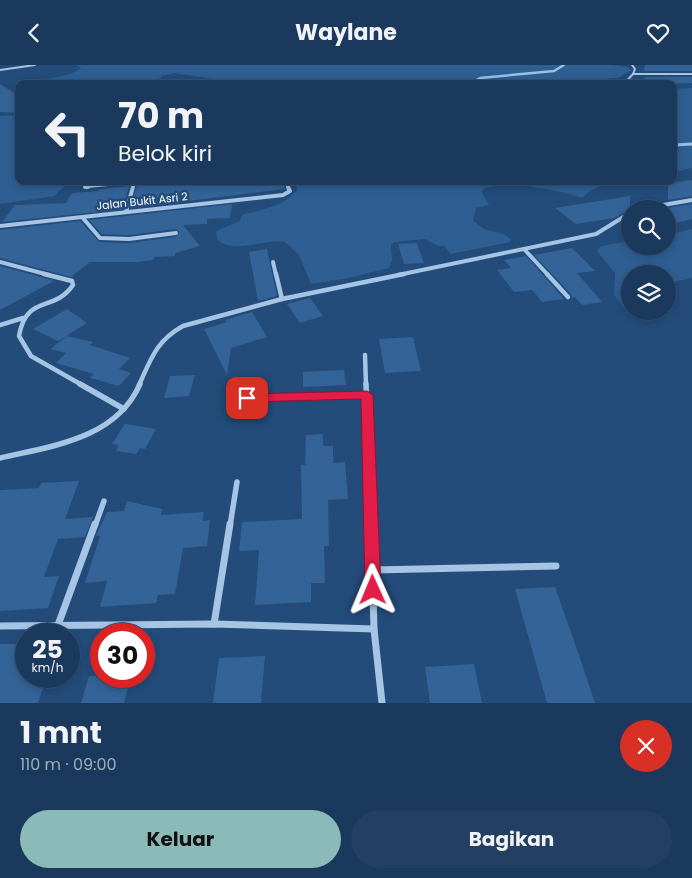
<!DOCTYPE html>
<html lang="id">
<head>
<meta charset="utf-8">
<style>
	body { margin:0; font-family:Poppins,sans-serif; background:#234062; color:#f1f3f6; height:100vh; display:flex; flex-direction:column; font-size:19px; white-space:nowrap }
	* { box-sizing:border-box; margin:0 }
	p { font-size:16px; color:#9facbb }
	.icon { flex:none; width:28px; height:28px; fill:none; stroke:currentColor; stroke-width:2; stroke-linecap:round; stroke-linejoin:round }
	.map { position:relative; height:638px; overflow:hidden }
	.details { display:flex; flex-direction:column; background:#1a395c; flex:1 }
	.details>* { flex:none }
	.hud { position:absolute; left:15px; top:15px; width:662px; height:105px; border-radius:10px; box-shadow:0 2px 8px #0003,0 0 0 1px #385372; background:#1a395c; color:#f1f3f6; overflow:hidden }
	.fabs { position:absolute; left:621px; top:135px; display:grid; gap:10px }
	.fabs a { display:grid; place-items:center; width:55px; height:55px; border-radius:50%; background:#1a395c; box-shadow:0 2px 8px #0003,0 0 0 1px #385372; font-size:25px }
	.speed { position:absolute; left:15px; top:558px; display:flex; gap:10px; font-size:25px; font-weight:700; text-align:center }
	.speed>* { display:grid; place-content:center; width:65px; height:65px; border-radius:50%; background:#1a395c; box-shadow:0 2px 8px #0003,0 0 0 1px #385372; line-height:1 }
	.speed small { font-size:12px; font-weight:400 }
	.speed .limit { border:8px solid #d22; background:#fff; color:#111 }
	.pin { position:absolute; display:grid; place-items:center; width:42px; height:42px; color:#fff; margin:-21px; border-radius:10px; box-shadow:0 2px 8px #0006 }
	.me { position:absolute; width:55px; margin:-28px; rotate:359deg; stroke-linejoin:round; filter:drop-shadow(0 0 4px #0008) }
	.turn { display:flex; align-items:center; gap:18px; height:105px; padding:0 20px; font-size:22px }
	.turn .icon { width:65px; height:65px; stroke-width:2.5 }
	.turn b { display:block; font-size:35px; line-height:42px }
	.round { display:grid; place-items:center; flex:none; width:52px; height:52px; border-radius:26px; background:#234062 }
	.head { display:flex; align-items:center; justify-content:space-between; height:85px; padding:0 20px }
	h1 { font-size:30px; font-weight:700; line-height:38px }
	.primary-button { display:flex; gap:10px; margin-top:auto; padding:10px 20px }
	.primary-button a { flex:1; height:58px; border-radius:30px; background:#8bbbb9; color:#111; font-size:20px; font-weight:700; line-height:58px; text-align:center }
	.primary-button a+a { background:#234062; color:#f1f3f6 }
	header { display:flex; justify-content:space-between; align-items:center; height:65px; padding:0 20px; background:#1a395c; font-size:22px; font-weight:700 }
	.map>svg:first-child { display:block }
</style>
</head>
<body>
<header><svg class="icon" aria-label="back" viewBox="0 0 24 24"><path d="M15 5l-7 7 7 7"/></svg>Waylane<svg class="icon" aria-label="heart" viewBox="0 0 24 24"><path d="M12 20l-8-8c-3-5 5-10 8-4 3-6 11-1 8 4z"/></svg></header>
<div class="map">
<svg width="692" height="638" viewBox="0 0 692 638">
	<rect width="100%" height="100%" fill="#234c7a"/>
	<g fill="#2e5e92">
		<path d="M76 0H612L627 2 632 5 618 13H609L608 19H247L174 8 162 11 153 19H29C46 11 66 14 81 3Z"/>
		<polygon points="692,23 692,103 674,107 674,24"/>
		<polygon points="19,50 19,116 70,116 54,131 0,139 0,51"/>
		<path d="M295 116H620C608 119 590 122 584 132H579C549 123 515 117 484 123L482 128 489 140 476 143 473 156 484 164 504 169 511 174 510 177 451 189 444 181H438L425 174 394 177 391 180 392 195 389 203 349 213 311 219 299 190 285 177C264 174 232 190 217 174L216 166 240 156 242 150C260 145 285 141 297 125Z"/>
		<polygon points="692,164 692,213 668,218 668,209 630,209 630,244 625,244 614,230 615,208 597,186 601,181 630,176 630,181 668,181 668,170"/>
	</g>
	<g fill="none" stroke-linecap="round" stroke-linejoin="round">
		<polyline stroke="#9ac0e5" stroke-width="2.5" points="470,19 480,13 554,6 564,0"/>
		<polyline stroke="#9ac0e5" stroke-width="3" points="674,80 692,79"/>
	</g>
	<g fill="#336397">
		<polygon points="645,0 692,0 692,6 644,6"/>
		<polygon points="644,12 692,12 692,18 648,19"/>
		<polygon points="0,19 19,31 19,48 0,47"/>
		<polygon points="692,115 692,131 668,135 668,118"/>
		<polygon points="168,116 283,116 285,124 131,143 137,120"/>
		<polygon points="129,121 123,144 2,157 15,140 66,138 72,128 99,126 100,124"/>
		<polygon points="630,131 630,144 614,153 576,159 555,143"/>
		<polygon points="232,139 230,153 207,154 207,159 183,160 200,181 175,188 175,191 154,192 153,195 138,197 90,197 71,212 0,193 0,165 80,156 99,177 129,178 176,172 180,167 176,164 129,170 102,169 89,155"/>
		<polygon points="692,139 692,154 668,160 668,143"/>
		<polygon points="417,178 424,198 404,199 398,179"/>
		<polygon points="572,183 595,206 577,208 602,237 582,240 575,232 572,233 571,229 534,190"/>
		<polygon points="267,184 277,231 258,236 249,187"/>
		<polygon points="526,191 543,210 564,234 542,237 532,225 514,227 497,205 511,203 504,195"/>
		<polygon points="0,201 41,212 54,216 0,245"/>
		<polygon points="310,233 323,251 300,258 287,239"/>
		<polygon points="67,244 87,258 58,276 33,264"/>
		<polygon points="252,247 267,272 231,283 227,310 204,264 227,257 225,255"/>
		<polygon points="66,271 93,277 90,280 130,293 119,304 131,308 119,321 90,313 94,309 56,298 66,288 51,284"/>
		<polygon points="413,272 421,306 385,308 379,274"/>
		<polygon points="344,305 346,320 303,322 303,307"/>
		<polygon points="195,310 189,331 164,333 170,311"/>
		<polygon points="125,359 156,364 145,384 140,383 136,389 116,386 119,380 112,379"/>
		<polygon points="323,369 323,381 333,381 333,398 345,397 348,434 328,435 329,481 324,481 325,518 311,518 311,537 255,540 259,485 239,486 242,457 302,454 301,400 305,400 306,370"/>
		<polygon points="79,416 65,454 93,452 85,472 58,474 44,512 59,511 48,543 0,546 0,425 39,423 41,418"/>
		<polygon points="127,436 162,444 161,450 204,447 203,456 210,455 207,481 183,483 175,529 158,530 156,538 100,542 107,516 85,518 100,471 96,471 107,447 124,446"/>
		<polygon points="555,522 580,593 595,638 547,638 515,524"/>
		<polygon points="0,579 26,579 26,611 47,611 38,638 0,638"/>
		<polygon points="265,591 261,638 213,638 219,593"/>
		<polygon points="474,599 482,638 430,638 425,602"/>
		<polygon points="89,611 131,611 124,638 81,638"/>
	</g>
	<g fill="none" stroke-linecap="round" stroke-linejoin="round">
		<g stroke="#a6c4e4" stroke-width="2">
			<polyline points="632,0 635,4 633,9"/>
			<polyline points="0,5 35,0"/>
			<polyline points="624,19 633,9 692,9"/>
		</g>
		<g stroke="#a6c4e4" stroke-width="2.5">
			<polyline points="286,116 289,123"/>
			<polyline points="85,122 148,116"/>
			<polyline points="133,123 134,118"/>
		</g>
		<g stroke="#a6c4e4" stroke-width="4">
			<polyline points="85,122 88,122"/>
			<polyline points="640,144 692,135"/>
			<polyline points="126,147 133,122"/>
			<polyline points="82,152 100,173 129,174 176,168"/>
			<polyline points="0,161 283,130 290,126 288,122"/>
			<polyline points="524,184 548,210"/>
			<polyline points="0,197 49,210"/>
			<polyline points="273,197 276,210"/>
			<polyline points="398,210 596,169 630,148"/>
		</g>
		<g stroke="#a6c4e4" stroke-width="4.5">
			<path d="M44 209 72 216 73 220C54 248 26 229 19 271L31 291 82 320"/>
			<polyline points="276,209 282,234"/>
			<polyline points="547,209 568,232"/>
			<polyline points="0,260 23,253"/>
			<polyline points="365,290 366,320"/>
			<path d="M139 320C151 294 156 276 183 261L282 234 404 209"/>
		</g>
		<g stroke="#a6c4e4" stroke-width="5.5">
			<polyline points="80,319 124,344"/>
			<polyline points="366,319 371,461"/>
			<polyline points="247,333 367,330"/>
			<path d="M0 393C52 381 116 374 140 319"/>
			<polyline points="95,461 104,436"/>
			<polyline points="230,461 237,417"/>
		</g>
		<g stroke="#a6c4e4" stroke-width="7">
			<polyline points="371,459 374,564 382,638"/>
			<polyline points="373,505 556,501"/>
			<polyline points="214,559 230,459"/>
			<polyline points="58,560 95,459"/>
			<polyline points="0,561 214,559 374,564"/>
		</g>
	</g>
	<polygon fill="#e11d48" stroke="#92132f" points="367,326 373,330 381,525 379,530 373,533 368,530 365,525 361,334 247,337 241,333 247,329"/>
	<g text-anchor="middle" dominant-baseline="central" stroke-width="5" stroke-linejoin="round" paint-order="stroke">
		<g font-size="11" fill="#fff" stroke="#234c7a">
			<text transform="translate(142 136) rotate(-6)">Jalan Bukit Asri 2</text>
		</g>
	</g>
</svg>
<div class="fabs">
<a><svg class="icon" aria-label="search" viewBox="0 0 24 24"><circle cx="10" cy="10" r="6"/><path d="M15 15l6 6"/></svg></a>
<a><svg class="icon" aria-label="layers" viewBox="0 0 24 24"><path d="M12 4l9 5-9 5-9-5zM3 14l9 5 9-5"/></svg></a>
</div>
<div class="speed"><div>25<small>km/h</small></div><div class="limit">30</div></div>
<div class="pin" style="left:247px;top:333px;background:#d93025"><svg class="icon" aria-label="arrive" viewBox="0 0 24 24"><path d="M6 21V4h12l-3 4 3 4H6"/></svg></div>
<svg class="me" style="left:373px;top:525px" viewBox="-20 -20 40 40"><path d="M0-17L14 15 0 8-14 15z" fill="#e11d48" stroke="#fff" stroke-width="4"/></svg>
<div class="hud">
<div class="turn"><svg class="icon" aria-label="left" viewBox="0 0 24 24"><path d="M17 20v-9H6M10 6l-5 5 5 5"/></svg><div><b>70 m</b>Belok kiri</div></div>
</div>
</div>
<section class="details">
<div class="head"><div><h1>1 mnt</h1><p>110 m · 09:00</p></div><a class="round" style="background:#d93025;color:#fff"><svg class="icon" aria-label="close" viewBox="0 0 24 24"><path d="M6 6l12 12M18 6L6 18"/></svg></a></div>
<div class="primary-button"><a>Keluar</a><a>Bagikan</a></div>
</section>
</body>
</html>
